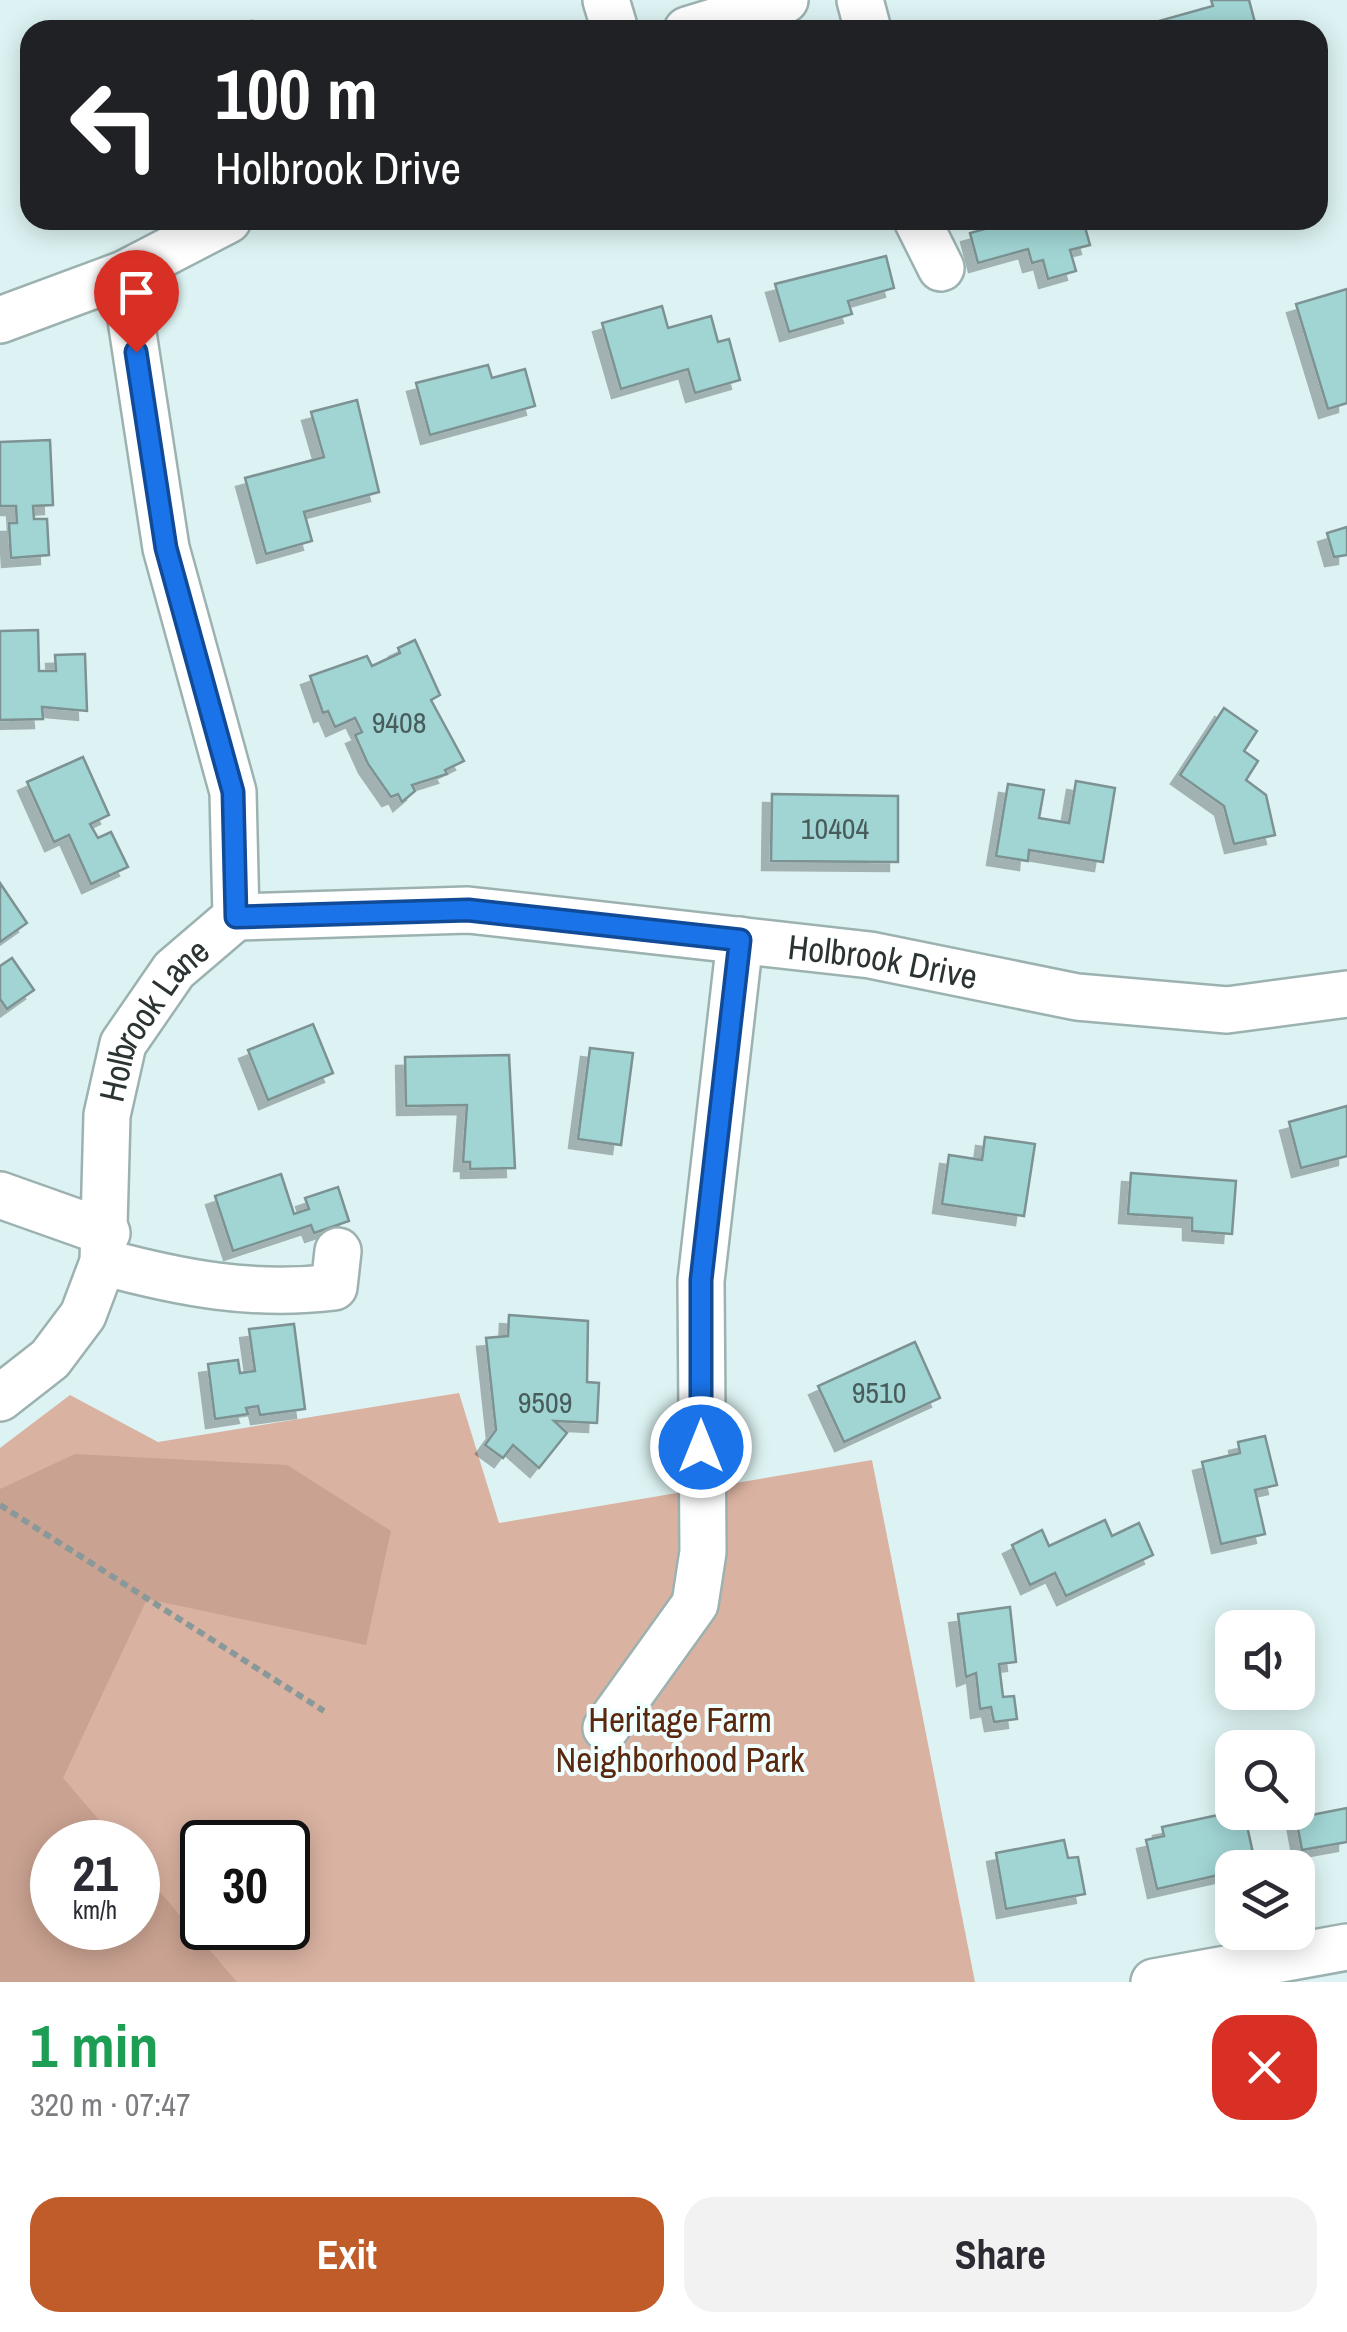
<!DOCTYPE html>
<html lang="en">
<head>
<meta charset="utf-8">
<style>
	body { margin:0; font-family:"Archivo Narrow",sans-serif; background:#f2f2f3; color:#2b2b33; height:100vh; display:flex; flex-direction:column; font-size:38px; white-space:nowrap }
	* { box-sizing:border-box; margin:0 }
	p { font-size:32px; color:#7c7c81 }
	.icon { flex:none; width:55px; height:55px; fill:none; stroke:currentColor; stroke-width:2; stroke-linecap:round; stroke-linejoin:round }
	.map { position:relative; height:1982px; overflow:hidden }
	.sheet { display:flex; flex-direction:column; background:#fff; flex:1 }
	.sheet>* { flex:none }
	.banner { position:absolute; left:20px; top:20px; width:1308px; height:210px; border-radius:30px; box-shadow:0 5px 25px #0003; background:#202124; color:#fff; overflow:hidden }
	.controls { position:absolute; left:1215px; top:1610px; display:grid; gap:20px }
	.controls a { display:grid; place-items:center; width:100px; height:100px; border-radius:20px; background:#fff; box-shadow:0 5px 25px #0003; font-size:50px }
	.speed { position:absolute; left:30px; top:1820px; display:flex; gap:20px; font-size:50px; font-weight:700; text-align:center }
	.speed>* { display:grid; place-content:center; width:130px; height:130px; border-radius:50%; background:#fff; box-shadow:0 5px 25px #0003; line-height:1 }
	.speed small { font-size:25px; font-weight:400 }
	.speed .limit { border:5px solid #111; border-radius:15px; background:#fff; color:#111 }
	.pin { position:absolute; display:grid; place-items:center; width:85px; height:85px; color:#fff; margin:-102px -42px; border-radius:50% 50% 50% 0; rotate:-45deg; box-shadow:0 0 10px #0007 }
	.pin .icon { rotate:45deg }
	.me { position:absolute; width:110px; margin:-55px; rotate:0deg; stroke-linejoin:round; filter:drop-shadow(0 0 8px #0008) }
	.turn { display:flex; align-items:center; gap:35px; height:210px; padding:0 30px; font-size:45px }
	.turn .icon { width:130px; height:130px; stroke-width:2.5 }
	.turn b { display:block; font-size:70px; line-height:85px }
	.round { display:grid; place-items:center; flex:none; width:105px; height:105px; border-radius:30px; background:#f2f2f3 }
	.head { display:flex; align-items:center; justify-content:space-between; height:170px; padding:0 30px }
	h1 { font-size:60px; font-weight:800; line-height:75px; color:#1e9e55 }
	.cta { display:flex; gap:20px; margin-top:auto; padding:20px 30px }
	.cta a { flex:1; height:115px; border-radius:30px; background:#c05b2a; color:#fff; font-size:40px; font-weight:800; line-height:115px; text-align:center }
	.cta a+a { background:#f2f2f3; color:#2b2b33 }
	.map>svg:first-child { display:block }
</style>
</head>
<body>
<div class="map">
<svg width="1347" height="1982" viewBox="0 0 1347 1982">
	<defs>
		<filter id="shadow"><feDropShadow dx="-9" dy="9" stdDeviation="0" flood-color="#0004"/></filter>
	</defs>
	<rect width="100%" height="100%" fill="#ddf3f3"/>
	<path fill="#dab2a1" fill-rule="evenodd" d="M459 1393 499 1523 872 1460 975 1982H0V1448L70 1395 158 1442ZM52 1842H138V1928H52ZM202 1842H288V1928H202Z"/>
	<polygon fill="#caa291" points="75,1454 287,1465 391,1531 366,1645 147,1599 63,1778 118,1842 52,1842 52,1928 138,1928 138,1866 237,1982 0,1982 0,1489"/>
	<g fill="#a1d5d4" stroke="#7d9292" stroke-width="2.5" filter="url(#shadow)">
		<polygon points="1211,0 1249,0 1257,30 1150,30 1148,24 1213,6"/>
		<polygon points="252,21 253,30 189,30"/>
		<polygon points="1083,220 1090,245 1070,250 1076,271 1048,279 1043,260 1032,263 1028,249 978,263 970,233 1017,220"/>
		<polygon points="886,256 894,288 848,301 852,314 789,332 775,284"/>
		<polygon points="1347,289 1347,403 1328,409 1296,304"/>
		<polygon points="662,306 668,328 711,316 718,342 729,339 740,380 695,393 688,369 621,389 602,323"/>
		<polygon points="488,365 492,378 525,369 535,406 430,435 416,383"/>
		<polygon points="357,400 379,492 304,512 312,541 266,554 245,478 324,457 311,412"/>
		<polygon points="50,440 53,505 33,506 34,519 47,519 49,555 11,558 9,523 17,523 16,506 0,506 0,442"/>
		<polygon points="1347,527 1347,555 1334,557 1327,533"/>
		<polygon points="38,630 39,671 56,671 55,655 85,654 87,711 42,707 43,719 0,720 0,631"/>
		<polygon points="415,640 440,695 431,700 464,761 445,770 447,774 412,785 415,791 402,802 398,794 391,797 368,764 355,735 362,732 355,718 335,727 328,711 323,713 310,676 367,656 372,666 400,653 398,648"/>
		<polygon points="1224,708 1257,731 1244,751 1258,761 1246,780 1266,795 1275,835 1234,844 1224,806 1180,775"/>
		<polygon points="83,757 109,815 90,824 98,838 111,832 128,867 91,884 69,835 54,842 27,782"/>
		<polygon points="1076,781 1115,788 1103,862 1029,850 1028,861 996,856 1008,784 1044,790 1039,818 1069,823"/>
		<polygon points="772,794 898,796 898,862 771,861"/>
		<polygon points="0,883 27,923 0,942"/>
		<polygon points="12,958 34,990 7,1009 0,999 0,966"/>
		<polygon points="313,1024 333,1073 268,1100 248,1050"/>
		<polygon points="590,1048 633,1053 621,1145 578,1139"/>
		<polygon points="509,1055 515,1168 470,1169 470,1162 463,1162 467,1105 406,1106 405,1057"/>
		<polygon points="1347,1106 1347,1156 1301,1168 1289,1122"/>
		<polygon points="985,1137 1035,1144 1024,1216 942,1204 949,1155 982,1160"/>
		<polygon points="1131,1173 1236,1181 1232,1234 1192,1231 1192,1218 1128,1214"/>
		<polygon points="281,1174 294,1214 309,1209 305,1198 338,1187 349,1221 314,1233 311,1225 233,1251 215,1196"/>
		<polygon points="509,1315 588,1321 587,1382 599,1383 597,1423 554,1421 567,1433 539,1468 513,1445 503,1458 485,1445 496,1430 486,1338 508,1336"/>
		<polygon points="294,1324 305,1409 260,1415 258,1406 246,1408 248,1414 215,1419 208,1364 238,1360 240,1373 255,1371 249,1329"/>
		<polygon points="915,1342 940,1398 844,1442 818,1386"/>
		<polygon points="1265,1436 1277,1485 1255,1490 1265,1534 1221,1544 1202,1462 1240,1453 1238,1442"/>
		<polygon points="1105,1520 1112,1536 1139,1523 1153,1555 1066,1596 1055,1573 1030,1585 1012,1545 1042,1530 1049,1546"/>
		<polygon points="1010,1607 1016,1662 999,1664 1003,1697 1014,1696 1017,1719 994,1722 991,1707 980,1709 976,1673 966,1677 958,1614"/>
		<polygon points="1347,1808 1347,1842 1302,1850 1296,1818"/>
		<polygon points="1232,1812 1244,1812 1256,1867 1232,1868 1232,1872 1157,1889 1146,1840 1164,1836 1162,1827"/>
		<polygon points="1064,1840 1068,1858 1078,1857 1085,1894 1006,1909 996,1853"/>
	</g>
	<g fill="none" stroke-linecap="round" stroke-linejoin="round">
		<defs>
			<g id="minor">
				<polyline points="606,0 615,30"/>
				<polyline points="860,0 868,30"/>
				<polyline points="687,30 785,0"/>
				<polyline points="917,220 941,268"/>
				<polyline points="0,320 124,274 228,220"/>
				<path id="s1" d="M236 917 468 910 870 955 1077 997 1227 1010 1347 994"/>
				<polyline points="0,1195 107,1233"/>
				<path d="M103 1262C181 1283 253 1297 334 1287L338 1251"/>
				<path id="s2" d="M0 1398 50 1359 83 1315 103 1262 107 1115 123 1044 174 970 236 917 233 792 166 548 124 274"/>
				<polyline points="606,1728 695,1604 703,1552 701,1281 740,940"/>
				<polyline points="1154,1982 1347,1947"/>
			</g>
		</defs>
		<use href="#minor" stroke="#9cb2b1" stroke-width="50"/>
		<polyline stroke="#899999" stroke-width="6" stroke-dasharray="8 5" stroke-linecap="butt" points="0,1505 324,1711"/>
		<use href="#minor" stroke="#fff" stroke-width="45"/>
	</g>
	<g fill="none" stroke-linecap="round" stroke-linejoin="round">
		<defs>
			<polyline id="route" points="136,352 166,548 233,792 236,917 468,910 740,940 701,1280 701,1447"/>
		</defs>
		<use href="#route" stroke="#114b97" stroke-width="25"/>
		<use href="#route" stroke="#1a73e8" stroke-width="18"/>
	</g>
	<g text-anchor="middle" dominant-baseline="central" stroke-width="8" stroke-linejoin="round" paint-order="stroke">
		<g font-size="30" fill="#485c5b">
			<text x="399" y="722">9408</text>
			<text x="835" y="828">10404</text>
			<text x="879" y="1392">9510</text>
			<text x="545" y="1402">9509</text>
		</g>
		<g font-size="35" fill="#2b3333" stroke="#f1fefe">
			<text stroke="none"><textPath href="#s1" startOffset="650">Holbrook Drive</textPath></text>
			<text stroke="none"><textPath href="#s2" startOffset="430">Holbrook Lane</textPath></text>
		</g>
		<g font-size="35" fill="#5a270f" stroke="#f1fefe">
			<text x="680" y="1719">Heritage Farm<tspan x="680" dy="40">Neighborhood Park</tspan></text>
		</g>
	</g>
</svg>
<div class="controls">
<a><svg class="icon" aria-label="sound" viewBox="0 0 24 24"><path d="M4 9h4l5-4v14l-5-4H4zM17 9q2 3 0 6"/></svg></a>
<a><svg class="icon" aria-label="search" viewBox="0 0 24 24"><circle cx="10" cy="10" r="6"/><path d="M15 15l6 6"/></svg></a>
<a><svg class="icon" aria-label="layers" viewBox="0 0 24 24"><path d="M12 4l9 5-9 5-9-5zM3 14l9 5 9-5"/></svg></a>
</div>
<div class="speed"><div>21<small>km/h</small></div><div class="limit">30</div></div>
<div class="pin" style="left:136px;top:352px;background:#d93025"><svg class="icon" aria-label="arrive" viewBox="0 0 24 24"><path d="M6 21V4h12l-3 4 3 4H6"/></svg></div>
<svg class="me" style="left:701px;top:1447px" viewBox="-20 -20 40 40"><circle r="17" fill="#1a73e8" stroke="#fff" stroke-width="3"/><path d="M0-11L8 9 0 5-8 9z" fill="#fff"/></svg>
<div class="banner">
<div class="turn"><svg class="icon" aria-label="left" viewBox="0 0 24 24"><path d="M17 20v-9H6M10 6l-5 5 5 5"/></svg><div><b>100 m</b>Holbrook Drive</div></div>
</div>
</div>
<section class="sheet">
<div class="head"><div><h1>1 min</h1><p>320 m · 07:47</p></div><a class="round" style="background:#d93025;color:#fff"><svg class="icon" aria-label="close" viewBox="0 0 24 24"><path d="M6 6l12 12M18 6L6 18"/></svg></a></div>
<div class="cta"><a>Exit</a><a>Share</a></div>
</section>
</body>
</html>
